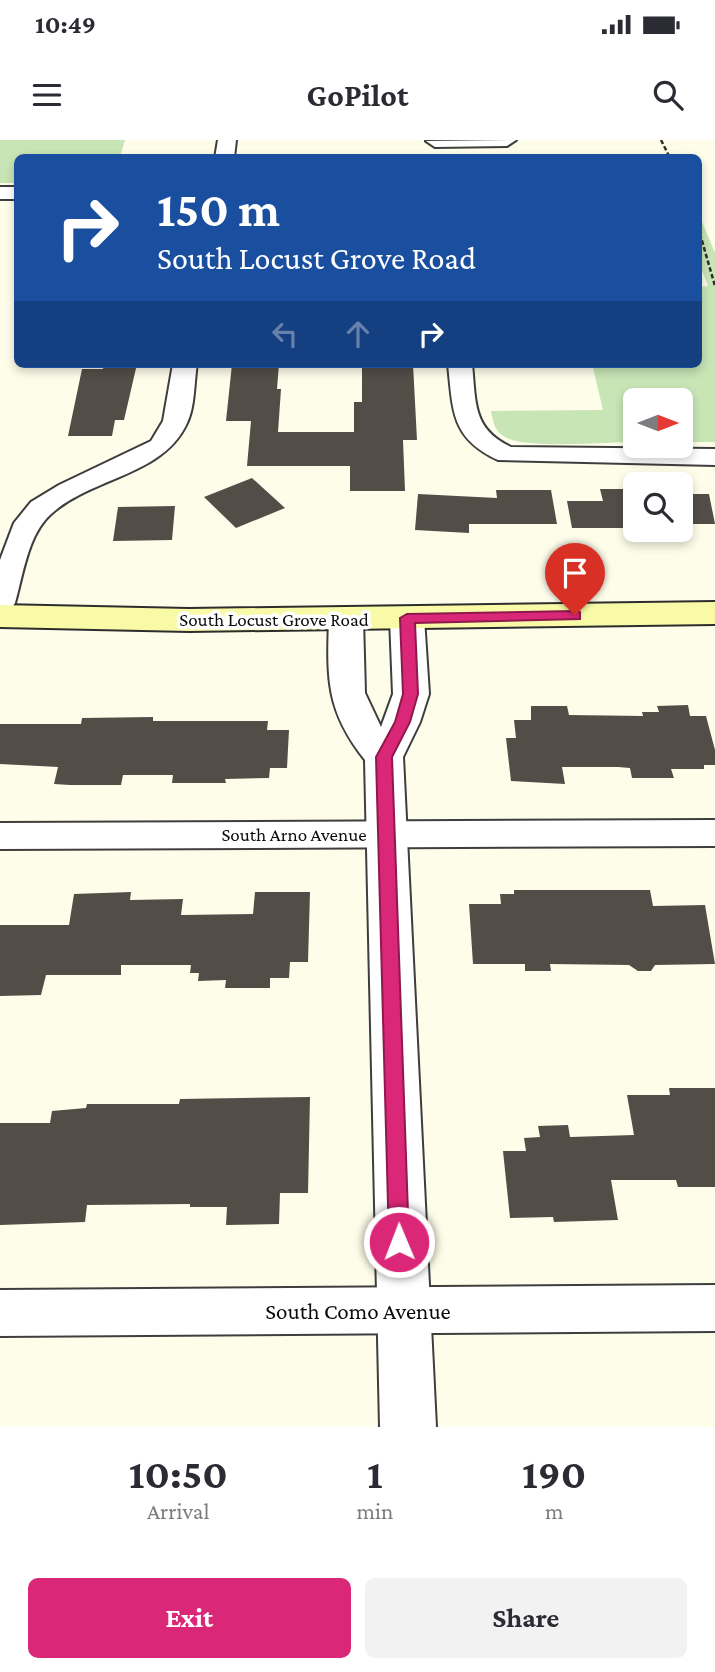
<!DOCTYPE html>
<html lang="en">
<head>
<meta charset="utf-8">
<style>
	body { margin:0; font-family:"Crimson Pro",serif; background:#f2f2f3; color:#2b2b33; height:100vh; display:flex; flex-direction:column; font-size:26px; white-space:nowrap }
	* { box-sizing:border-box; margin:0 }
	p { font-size:23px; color:#7c7c81 }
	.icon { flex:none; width:38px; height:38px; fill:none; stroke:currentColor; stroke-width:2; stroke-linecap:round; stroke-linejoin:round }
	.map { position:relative; height:1287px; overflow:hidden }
	.drawer { display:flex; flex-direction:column; background:#fff; flex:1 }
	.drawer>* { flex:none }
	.hud { position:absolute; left:14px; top:14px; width:688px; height:214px; border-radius:10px; box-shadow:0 4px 10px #0003; background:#1a4fa0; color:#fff; overflow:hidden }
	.needle { width:46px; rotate:90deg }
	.fabs { position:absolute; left:623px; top:248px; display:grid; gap:14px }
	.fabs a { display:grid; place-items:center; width:70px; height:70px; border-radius:10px; background:#fff; box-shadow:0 4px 10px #0003; font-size:35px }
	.pin { position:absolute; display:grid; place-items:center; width:60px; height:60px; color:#fff; margin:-72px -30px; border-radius:50% 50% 50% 0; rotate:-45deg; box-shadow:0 0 7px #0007 }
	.pin .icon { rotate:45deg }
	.me { position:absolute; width:77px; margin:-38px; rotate:359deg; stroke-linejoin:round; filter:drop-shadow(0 0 5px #0008) }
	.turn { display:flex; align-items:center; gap:24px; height:147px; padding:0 28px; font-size:32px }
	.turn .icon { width:91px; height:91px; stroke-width:2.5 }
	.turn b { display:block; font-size:49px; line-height:60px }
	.lanes { display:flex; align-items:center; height:66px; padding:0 28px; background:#0003; justify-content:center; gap:35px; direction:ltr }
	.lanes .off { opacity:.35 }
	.eta { display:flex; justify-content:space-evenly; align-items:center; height:119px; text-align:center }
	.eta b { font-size:42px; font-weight:700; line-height:49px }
	.action { display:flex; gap:14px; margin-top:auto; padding:14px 28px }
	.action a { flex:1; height:80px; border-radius:10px; background:#db2777; color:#fff; font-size:28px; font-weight:700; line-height:80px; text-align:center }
	.action a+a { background:#f2f2f3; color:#2b2b33 }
	.status { display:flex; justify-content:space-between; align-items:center; height:49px; padding:0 35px; background:#fff; direction:ltr }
	.status svg { height:19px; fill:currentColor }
	header { display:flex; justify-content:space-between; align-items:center; height:91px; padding:0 28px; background:#fff; font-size:32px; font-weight:700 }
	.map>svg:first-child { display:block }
</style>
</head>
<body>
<div class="status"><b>10:49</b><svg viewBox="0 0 49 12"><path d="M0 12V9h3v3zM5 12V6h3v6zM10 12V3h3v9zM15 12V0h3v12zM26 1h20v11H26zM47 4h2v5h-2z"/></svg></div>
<header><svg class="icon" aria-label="menu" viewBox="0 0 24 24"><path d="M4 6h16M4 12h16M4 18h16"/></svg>GoPilot<svg class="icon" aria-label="search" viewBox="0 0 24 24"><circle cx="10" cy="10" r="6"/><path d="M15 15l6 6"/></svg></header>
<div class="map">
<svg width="715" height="1287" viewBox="0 0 715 1287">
	<rect width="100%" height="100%" fill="#fefdea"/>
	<g fill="#c8e5b6">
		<polygon points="0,0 125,0 120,17 18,18 17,43 0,43"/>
		<path d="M698 72 715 113V302H681V261H635V302C608 302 528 309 507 298 495 293 493 282 491 271L603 270 592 224H698V147L708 146 698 120Z"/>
	</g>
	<g fill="#534d48">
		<polygon points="104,224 137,224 124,280 115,280 112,296 68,296 82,229 103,229"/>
		<polygon points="232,224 279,224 277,249 281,249 278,292 354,292 354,262 362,262 362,227 413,224 417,300 403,300 405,351 350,351 350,326 247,326 251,281 226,281"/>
		<polygon points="252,338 285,368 236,388 204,357"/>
		<polygon points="600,349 629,349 635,388 572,388 567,361 603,361"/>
		<polygon points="496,350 551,350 557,384 469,384 469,393 415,390 418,354 497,358"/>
		<polygon points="681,354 709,354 715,384 681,384"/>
		<polygon points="175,366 172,400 113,401 118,367"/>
		<polygon points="688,565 690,576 706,576 715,610 715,625 704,625 704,629 671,629 674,638 632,638 630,628 618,627 562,627 565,644 511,641 506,598 516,598 514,580 531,580 531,566 567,566 569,575 643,576 642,572 659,572 657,566"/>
		<polygon points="153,577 153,581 268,581 267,590 289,590 287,628 270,628 269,638 225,639 226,643 172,643 173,635 123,635 121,645 70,645 54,644 58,627 0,624 0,584 81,584 82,578"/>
		<polygon points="514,750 650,750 653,766 705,765 715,824 655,825 651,831 638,831 629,825 550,824 551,831 525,831 525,824 473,824 469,764 501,764 500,754 514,754"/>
		<polygon points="131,752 130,760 183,759 181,775 253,774 255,752 310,752 308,822 290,822 289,838 270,838 270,848 225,848 226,840 198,841 199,833 190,833 191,825 121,825 121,835 46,835 41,855 0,856 0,785 69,785 74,754"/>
		<polygon points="669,948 715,948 715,1047 678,1047 676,1040 611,1040 618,1080 554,1082 553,1077 510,1078 503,1011 526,1011 524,998 540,997 538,986 568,985 570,997 634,995 627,955 670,955"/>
		<polygon points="310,957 308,1053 280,1053 279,1084 226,1085 227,1067 190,1067 190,1064 87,1065 85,1082 0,1085 0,983 50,983 52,971 86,968 87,964 179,964 180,959"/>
	</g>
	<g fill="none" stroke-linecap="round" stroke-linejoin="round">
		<defs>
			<g id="minor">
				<polygon points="218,0 236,0 234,18 215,18"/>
				<polygon points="516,0 507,6 435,7 426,1"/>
				<rect x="0" y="47" width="18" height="12"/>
				<path d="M173 224H197C194 242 195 267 187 283 163 336 92 337 51 374 28 394 23 435 15 463L10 470 0 472V420L14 383 31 362 59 345 151 301 163 281Z"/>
				<path d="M448 224H472C476 262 472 289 511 307L715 309V325L498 320C451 298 453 271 448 224Z"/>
				<polygon points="715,680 715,706 0,709 0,683"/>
				<polygon points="715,1145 715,1191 0,1196 0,1150"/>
			</g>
			<path id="tertiary" d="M407 467 419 470 424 478 429 554 420 582 403 617 436 1287H380L365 620C326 571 327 539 329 479L334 471 346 468 358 471 363 479 365 553 381 587 393 554 390 478 395 470Z"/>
			<polygon id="secondary" points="715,462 715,484 189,491 0,487 0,465 189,469"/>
		</defs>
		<use href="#minor" stroke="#3e3e3e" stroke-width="4"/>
		<use href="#tertiary" stroke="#3e3e3e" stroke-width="4"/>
		<use href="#secondary" stroke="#2d2d2d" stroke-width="4"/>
		<g stroke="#2d2d2d" stroke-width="2.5" stroke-dasharray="4.5 2.5" stroke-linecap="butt">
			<polyline points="661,0 670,18"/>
			<polyline points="698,87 715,146"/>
		</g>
		<use href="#minor" fill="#fff" fill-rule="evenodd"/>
		<use href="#tertiary" fill="#fff" fill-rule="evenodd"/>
		<use href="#secondary" fill="#f8faa8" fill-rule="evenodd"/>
	</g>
	<polygon fill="#db2777" stroke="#8e194d" stroke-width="2" points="575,471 580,472 580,479 415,483 418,554 410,582 392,617 409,1102 406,1109 399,1112 392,1109 389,1102 376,617 395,582 403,554 400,478 407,474"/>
	<g text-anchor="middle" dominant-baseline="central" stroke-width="7" stroke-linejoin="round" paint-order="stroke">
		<g font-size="19" fill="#0b0b0b" stroke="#fff">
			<text x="274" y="479">South Locust Grove Road</text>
			<text x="294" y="694">South Arno Avenue</text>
		</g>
		<g font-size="23" fill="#0b0b0b" stroke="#fff">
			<text x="358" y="1171">South Como Avenue</text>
		</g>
	</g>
</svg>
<div class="fabs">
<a><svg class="needle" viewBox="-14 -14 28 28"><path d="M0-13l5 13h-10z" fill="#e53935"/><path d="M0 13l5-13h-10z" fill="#7c7c81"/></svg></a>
<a><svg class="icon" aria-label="search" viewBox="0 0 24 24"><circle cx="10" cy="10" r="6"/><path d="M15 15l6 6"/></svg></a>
</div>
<div class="pin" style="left:575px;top:475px;background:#d93025"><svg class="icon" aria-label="arrive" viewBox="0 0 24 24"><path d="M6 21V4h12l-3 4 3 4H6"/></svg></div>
<svg class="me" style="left:399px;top:1102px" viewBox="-20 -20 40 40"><circle r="17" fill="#db2777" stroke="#fff" stroke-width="3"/><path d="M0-11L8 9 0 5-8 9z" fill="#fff"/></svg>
<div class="hud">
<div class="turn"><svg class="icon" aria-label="right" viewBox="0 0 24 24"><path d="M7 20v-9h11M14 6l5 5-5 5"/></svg><div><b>150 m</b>South Locust Grove Road</div></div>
<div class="lanes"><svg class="icon off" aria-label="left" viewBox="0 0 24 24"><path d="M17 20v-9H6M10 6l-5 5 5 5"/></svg><svg class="icon off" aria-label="ahead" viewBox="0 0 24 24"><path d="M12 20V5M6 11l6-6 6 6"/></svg><svg class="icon" aria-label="right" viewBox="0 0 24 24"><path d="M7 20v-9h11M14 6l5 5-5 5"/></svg></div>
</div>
</div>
<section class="drawer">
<div class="eta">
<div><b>10:50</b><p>Arrival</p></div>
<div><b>1</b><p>min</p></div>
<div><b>190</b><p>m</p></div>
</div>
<div class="action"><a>Exit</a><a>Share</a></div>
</section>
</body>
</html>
